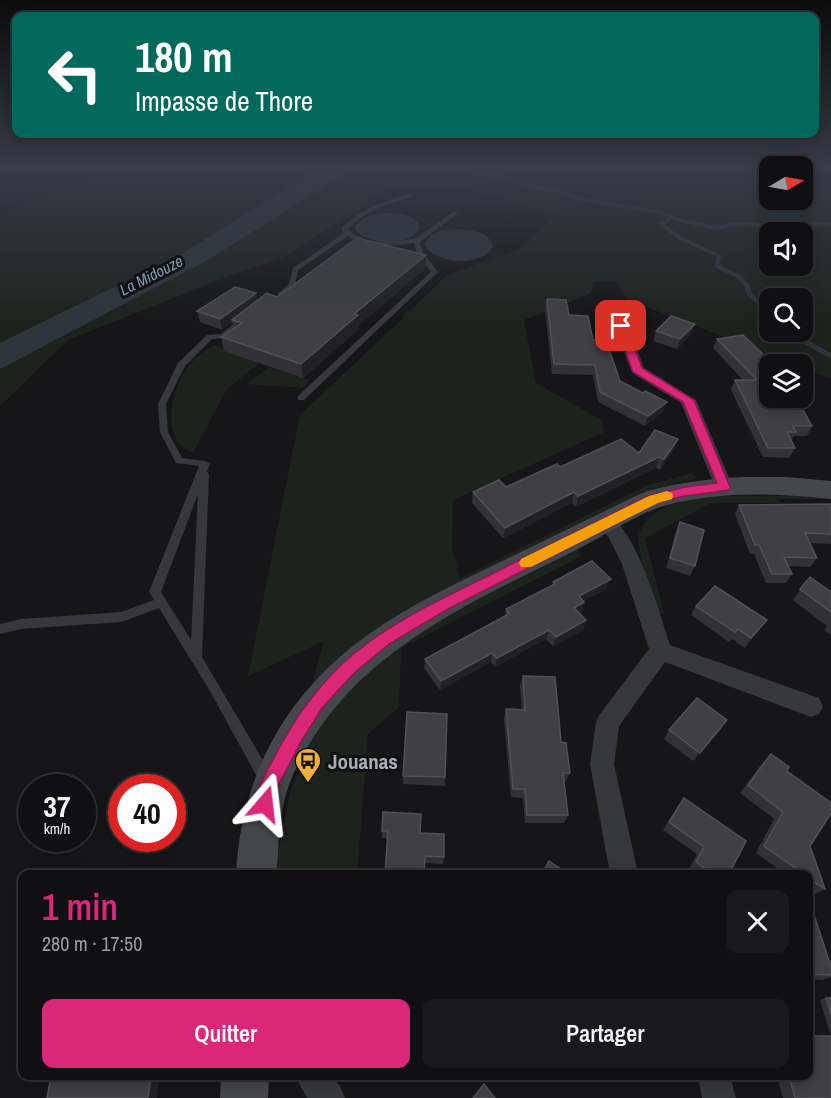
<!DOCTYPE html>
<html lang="fr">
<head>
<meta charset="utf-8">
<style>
	body { margin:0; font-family:"Archivo Narrow",sans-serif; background:#19191b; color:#f1f3f6; height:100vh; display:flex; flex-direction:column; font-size:22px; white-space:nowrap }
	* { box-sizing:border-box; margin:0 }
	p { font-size:20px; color:#9c9d9f }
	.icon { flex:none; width:33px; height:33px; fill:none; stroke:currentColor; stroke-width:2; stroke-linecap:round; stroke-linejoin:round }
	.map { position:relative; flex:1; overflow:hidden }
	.panel { position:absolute; left:18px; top:870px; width:795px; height:210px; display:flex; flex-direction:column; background:#101012; border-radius:12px; box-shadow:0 3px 15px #0003,0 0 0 2px #303032 }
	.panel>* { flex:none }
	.guide { position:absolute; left:12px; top:12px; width:807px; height:126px; border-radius:12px; box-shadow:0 3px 15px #0003,0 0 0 2px #303032; background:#00695c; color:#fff; overflow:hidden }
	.needle { width:39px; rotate:80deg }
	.tools { position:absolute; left:759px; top:156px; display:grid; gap:12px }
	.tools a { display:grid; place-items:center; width:54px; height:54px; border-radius:12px; background:#101012; box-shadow:0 3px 15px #0003,0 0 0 2px #303032; font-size:30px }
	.speed { position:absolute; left:18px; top:774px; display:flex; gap:12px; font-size:30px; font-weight:700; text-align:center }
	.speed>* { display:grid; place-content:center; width:78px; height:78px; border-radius:50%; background:#101012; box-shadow:0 3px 15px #0003,0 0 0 2px #303032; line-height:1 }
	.speed small { font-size:15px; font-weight:400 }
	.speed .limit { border:9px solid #d22; background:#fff; color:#111 }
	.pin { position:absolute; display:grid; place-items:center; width:51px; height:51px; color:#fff; margin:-26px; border-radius:12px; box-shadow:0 3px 9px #0006 }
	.me { position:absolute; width:66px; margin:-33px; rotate:17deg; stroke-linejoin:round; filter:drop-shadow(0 0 4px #0008) }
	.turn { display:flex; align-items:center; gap:21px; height:126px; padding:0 24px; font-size:27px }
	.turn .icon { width:78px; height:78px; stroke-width:2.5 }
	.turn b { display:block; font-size:42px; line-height:51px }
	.round { display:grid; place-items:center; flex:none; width:63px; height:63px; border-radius:12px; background:#19191b }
	.headline { display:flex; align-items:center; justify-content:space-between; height:102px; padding:0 24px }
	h1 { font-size:36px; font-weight:600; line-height:45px; color:#db2777 }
	.cta { display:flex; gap:12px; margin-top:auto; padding:12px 24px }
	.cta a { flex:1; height:69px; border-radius:12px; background:#db2777; color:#fff; font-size:24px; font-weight:600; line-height:69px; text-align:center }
	.cta a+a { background:#19191b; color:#f1f3f6 }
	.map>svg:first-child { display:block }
</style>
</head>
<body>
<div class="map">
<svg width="831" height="1098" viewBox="0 0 831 1098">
	<rect width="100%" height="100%" fill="#161618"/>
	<g fill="#1c231d" fill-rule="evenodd">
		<path d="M120 169H769L770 200H802L803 169H831V379L803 368 802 364H794L626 299 616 282 595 281 590 294 524 320 536 383 601 420 604 432 453 500 452 549 460 578 648 485 693 473 697 479 678 482 655 490 308 699 324 641 248 676 300 415 403 318 405 310 410 311 447 275 519 249 556 216 475 191 387 190 284 257 219 280 68 340 0 406V214ZM770 232H802V266H770ZM770 298H802V332H770Z"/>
		<path d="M214 345 259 363 227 389 193 453C156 440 173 379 195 359 200 353 208 349 214 345Z"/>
		<polygon points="269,367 309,380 304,388 247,384"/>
		<path d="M714 496H816L831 497V499H779L781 503H711L645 538 664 614 656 613C652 598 635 547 639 535 648 504 688 500 714 496Z"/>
		<polygon points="577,549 582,556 401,648 399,707 368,734 357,874 274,874 289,796 316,724 399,644 490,593"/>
	</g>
	<g fill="#2c353c">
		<polygon points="317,169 352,169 208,260 0,369 0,343 183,253"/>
		<path d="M395 213C405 215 416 216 420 227 411 248 369 245 356 231L355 226C364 213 381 213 395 213Z"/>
		<path d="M457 229C471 230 488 231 493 246 483 268 436 264 425 246 428 231 444 230 457 229Z"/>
	</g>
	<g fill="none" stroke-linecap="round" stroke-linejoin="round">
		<g stroke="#2c353c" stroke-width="4">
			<polyline points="458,169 494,175 541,189 560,190 578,199 660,212 676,219 716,228 735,224 763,225 791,222 831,225"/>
			<polyline points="669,215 668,221 661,224 680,238 719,256 717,266 741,278"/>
		</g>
		<g stroke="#2c353c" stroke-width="5">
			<polyline points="739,277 746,284 750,295 770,311"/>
			<polyline points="798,332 804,341 831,356"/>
		</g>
		<g fill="#37383d" fill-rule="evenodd">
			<path d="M409 194 411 195V197C387 204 365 211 348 229L354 234 369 241 387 242 415 239 453 212H457V214L420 242 423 252 438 272 304 400H298V396L431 272 417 252 414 243C391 246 368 249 348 236L298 270 295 285 283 295 277 294 289 284 293 268 344 233 341 229C359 209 384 201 409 194Z"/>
			<path d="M241 318 248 320 226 338 212 339 185 366 166 404 168 432 182 458 205 461 210 464 207 472 209 474 202 657 271 774 273 779 271 784 266 786 261 784 210 691 159 608 121 622 21 629 0 634V624L21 619 121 612 154 600 149 592 199 466 176 463 160 432 158 404 178 363 207 335 221 334ZM198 494 191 640 161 592Z"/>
		</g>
		<g fill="#37383d" fill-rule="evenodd">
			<polygon points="621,321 628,325 644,368 696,400 733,487 730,491 724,493 718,491 715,487 681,403 632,373 614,325"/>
			<path d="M606 515C635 524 661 617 670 645L819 698 823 706 819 714 811 717 665 662 619 726 614 764 638 874H610L590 764 596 722 600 714 649 649 622 564 609 538 597 522 599 517Z"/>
			<polygon points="295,1076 331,1076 340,1086 345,1098 307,1098"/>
			<polygon points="698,1076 730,1076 736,1098 702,1098"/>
		</g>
		<g fill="#45474d" fill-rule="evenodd">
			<path d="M742 477H787L831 481V499C776 493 717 491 664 506 639 513 602 537 578 549 485 596 380 640 319 729 303 752 288 779 283 807 278 829 279 852 276 874H236C241 774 287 692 369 634 416 601 470 577 521 552 550 538 578 524 607 510 620 504 634 496 648 491 678 482 711 479 742 477Z"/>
			<polygon points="221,1076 269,1076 268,1098 220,1098"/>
		</g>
	</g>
	<g fill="#323236">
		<polygon points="426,255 426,268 359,325 359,329 303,378 224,351 221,337 234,328 232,322 222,330 200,322 197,311 277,297"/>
		<polygon points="547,299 569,315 593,340 620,381 663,412 645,426 598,402 593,375 552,374 545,309"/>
		<polygon points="656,331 691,334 677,349 653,341"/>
		<polygon points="717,339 812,426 807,436 794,436 791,441 795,448 789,458 763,457 731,390 735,380 743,380 713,348"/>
		<polygon points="678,439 674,449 660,470 656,468 576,507 572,503 503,538 472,503 473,492 506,487 560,467 639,453"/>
		<polygon points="831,504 831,544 810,543 817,558 810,567 788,566 792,574 786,583 766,583 754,554 750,554 735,514 739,505"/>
		<polygon points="680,522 695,566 690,576 666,568 676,532"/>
		<polygon points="810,577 831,592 831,635 824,630 827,626 793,600"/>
		<polygon points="553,582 607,589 584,601 582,611 579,613 586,620 583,630 553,646 546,639 495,667 491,662 440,690 424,668 425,659 505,616 506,609 552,586"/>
		<polygon points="696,606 760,629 745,648 732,639 729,642 691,615"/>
		<polygon points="523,676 561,742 570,773 566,781 564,781 568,815 564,823 525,823 523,798 511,797 504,719 506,709 522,710 520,686"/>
		<polygon points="727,720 693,761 664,739 669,730"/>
		<polygon points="771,754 787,771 810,846 825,889 814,895 808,891 808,874 785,874 756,853 774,819 740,793 763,762"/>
		<polygon points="403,776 445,777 445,786 403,784"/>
		<polygon points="684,798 729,874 696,874 689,869 697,854 663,830 678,806"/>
		<polygon points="382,831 420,833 444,857 443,864 424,863 387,838 382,838"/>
		<polygon points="808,896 831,967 831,977 823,980 808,979"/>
		<polygon points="826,998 831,998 831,1098 783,1098 777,1076 808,1076 831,1036 820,1000"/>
	</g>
	<g fill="#212124">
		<polygon points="426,255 426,268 359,325 359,329 303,378 301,364 354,314"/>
		<polygon points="256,293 258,304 232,320 232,322 222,330 220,319"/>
		<polygon points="695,324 691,334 677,349 680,339"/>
		<polygon points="667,402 663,412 645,426 648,416"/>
		<polygon points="678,439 674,449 660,470 664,459"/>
		<polygon points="659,457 656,468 576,507 578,496"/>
		<polygon points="574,492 572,503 503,538 505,528"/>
		<polygon points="611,579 607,589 576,605 579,596"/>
		<polygon points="584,602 582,611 571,617 574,608"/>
		<polygon points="586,620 583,630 553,646 556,637"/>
		<polygon points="767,620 760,629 745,648 751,638"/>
		<polygon points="549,630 546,639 495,667 497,658"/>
		<polygon points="492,653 491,662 440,690 441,681"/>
		<polygon points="727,720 720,730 693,761 700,753"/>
		<polygon points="151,1076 159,1076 157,1098 148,1098"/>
	</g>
	<g fill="#3f3f44" stroke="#4f5156" stroke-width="1.5">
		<polygon points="357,238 426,255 354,314 358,315 301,364 221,337 242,323 232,320 267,293 277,297"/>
		<polygon points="235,287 256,293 220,319 197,311"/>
		<polygon points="547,299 566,300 569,315 588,316 593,340 606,340 620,381 643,393 645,391 667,402 648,416 600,392 595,365 554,364"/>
		<polygon points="671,316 695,324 680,339 656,331"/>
		<polygon points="743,335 773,364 770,364 770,398 796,398 812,426 793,426 796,432 787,432 795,448 768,448 735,380 757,380 717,339"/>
		<polygon points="655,430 678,439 664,459 659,457 578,496 574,492 505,528 473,492 499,480 506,487 557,464 560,467 621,439 639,453"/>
		<polygon points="831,504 831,534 805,533 817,558 784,557 792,574 772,574 759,545 755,545 739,505"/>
		<polygon points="680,522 704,530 695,566 670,558"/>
		<polygon points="592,561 611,579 579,596 584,602 574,608 586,620 556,637 549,630 497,658 492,653 441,681 425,659 509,614 506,609 555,584 553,582"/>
		<polygon points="810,577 831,592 831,612 800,589"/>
		<polygon points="715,586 767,620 751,638 738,629 735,632 696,606"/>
		<polygon points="523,676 555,677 561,742 566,743 570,773 563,773 568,815 527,815 525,789 513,789 506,709 525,710"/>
		<polygon points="697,698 727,720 700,753 669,730"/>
		<polygon points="407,712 447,714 445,777 403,776"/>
		<polygon points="771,754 789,767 787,771 831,803 831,813 810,846 825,889 808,878 808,874 804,874 764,846 783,812 748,785"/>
		<polygon points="684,798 746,841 729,874 713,874 696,862 704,847 669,822"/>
		<polygon points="383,812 421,814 420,833 444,834 444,857 425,856 424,874 385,874 388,831 382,831"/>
		<polygon points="549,861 568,874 542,874"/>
		<polygon points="808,896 831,967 831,975 808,974"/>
		<polygon points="826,998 831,998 831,1014"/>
		<polygon points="808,1036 831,1036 831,1098 795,1098 789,1076 808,1076"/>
		<polygon points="51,1076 151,1076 148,1098 47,1098"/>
		<polygon points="484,1084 495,1098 473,1098"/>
	</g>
	<linearGradient id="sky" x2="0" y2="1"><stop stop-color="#0c0c0d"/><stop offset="0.52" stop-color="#363c48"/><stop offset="1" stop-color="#363c48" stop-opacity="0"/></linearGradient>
	<rect width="831" height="323" fill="url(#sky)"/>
	<path fill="#db2777" stroke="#8e194d" stroke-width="1.5" d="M617 323 626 326 642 368 694 400 730 487 729 490 685 496 658 502 448 609 389 644 354 673 322 708 302 740 278 786 272 810 265 813 259 810C252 793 267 771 275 756 293 721 314 691 342 664 384 625 439 600 490 575 543 548 596 522 649 496L685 487 717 483 683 402 633 372 616 326Z"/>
	<polygon fill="#f59e0b" points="667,491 672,493 673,496 672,499 658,503 531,567 521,567 519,563 521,559 649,496"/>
	<defs>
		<symbol id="bus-pin" viewBox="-11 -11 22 30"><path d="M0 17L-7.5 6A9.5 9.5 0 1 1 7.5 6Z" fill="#f2b134" stroke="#111113"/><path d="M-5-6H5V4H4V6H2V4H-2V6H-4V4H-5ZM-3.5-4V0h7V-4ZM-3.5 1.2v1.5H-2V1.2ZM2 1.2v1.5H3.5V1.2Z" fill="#111"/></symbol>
	</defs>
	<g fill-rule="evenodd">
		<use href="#bus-pin" x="293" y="746" width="30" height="40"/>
	</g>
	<g text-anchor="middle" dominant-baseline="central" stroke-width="6" stroke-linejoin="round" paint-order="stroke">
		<g font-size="16" font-style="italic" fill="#7f9bb3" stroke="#111113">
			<text transform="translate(151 275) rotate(-27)">La Midouze</text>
		</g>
		<g font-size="21" font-weight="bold" fill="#a8adb8" stroke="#111113" text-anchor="start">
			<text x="328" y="761">Jouanas</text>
		</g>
	</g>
</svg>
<div class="tools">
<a><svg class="needle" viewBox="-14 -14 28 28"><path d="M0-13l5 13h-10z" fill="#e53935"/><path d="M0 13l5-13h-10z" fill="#9c9d9f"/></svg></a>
<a><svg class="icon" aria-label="sound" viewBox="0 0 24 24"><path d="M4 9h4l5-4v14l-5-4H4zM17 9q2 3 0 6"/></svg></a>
<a><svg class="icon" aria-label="search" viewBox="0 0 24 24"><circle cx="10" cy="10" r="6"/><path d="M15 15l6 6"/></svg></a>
<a><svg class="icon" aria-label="layers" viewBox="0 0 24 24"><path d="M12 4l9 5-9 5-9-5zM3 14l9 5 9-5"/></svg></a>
</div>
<div class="speed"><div>37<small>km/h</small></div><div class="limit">40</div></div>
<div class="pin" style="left:621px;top:326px;background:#d93025"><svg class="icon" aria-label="arrive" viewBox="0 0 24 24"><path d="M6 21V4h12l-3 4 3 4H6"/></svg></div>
<svg class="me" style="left:265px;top:804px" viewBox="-20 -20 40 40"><path d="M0-17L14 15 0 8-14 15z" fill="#db2777" stroke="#fff" stroke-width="4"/></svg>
<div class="guide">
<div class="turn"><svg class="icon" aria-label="left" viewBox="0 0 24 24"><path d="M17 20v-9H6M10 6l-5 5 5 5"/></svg><div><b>180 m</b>Impasse de Thore</div></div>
</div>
<section class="panel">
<div class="headline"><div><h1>1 min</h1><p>280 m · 17:50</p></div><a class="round"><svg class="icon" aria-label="close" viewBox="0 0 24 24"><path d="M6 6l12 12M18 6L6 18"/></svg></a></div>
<div class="cta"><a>Quitter</a><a>Partager</a></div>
</section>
</div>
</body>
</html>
